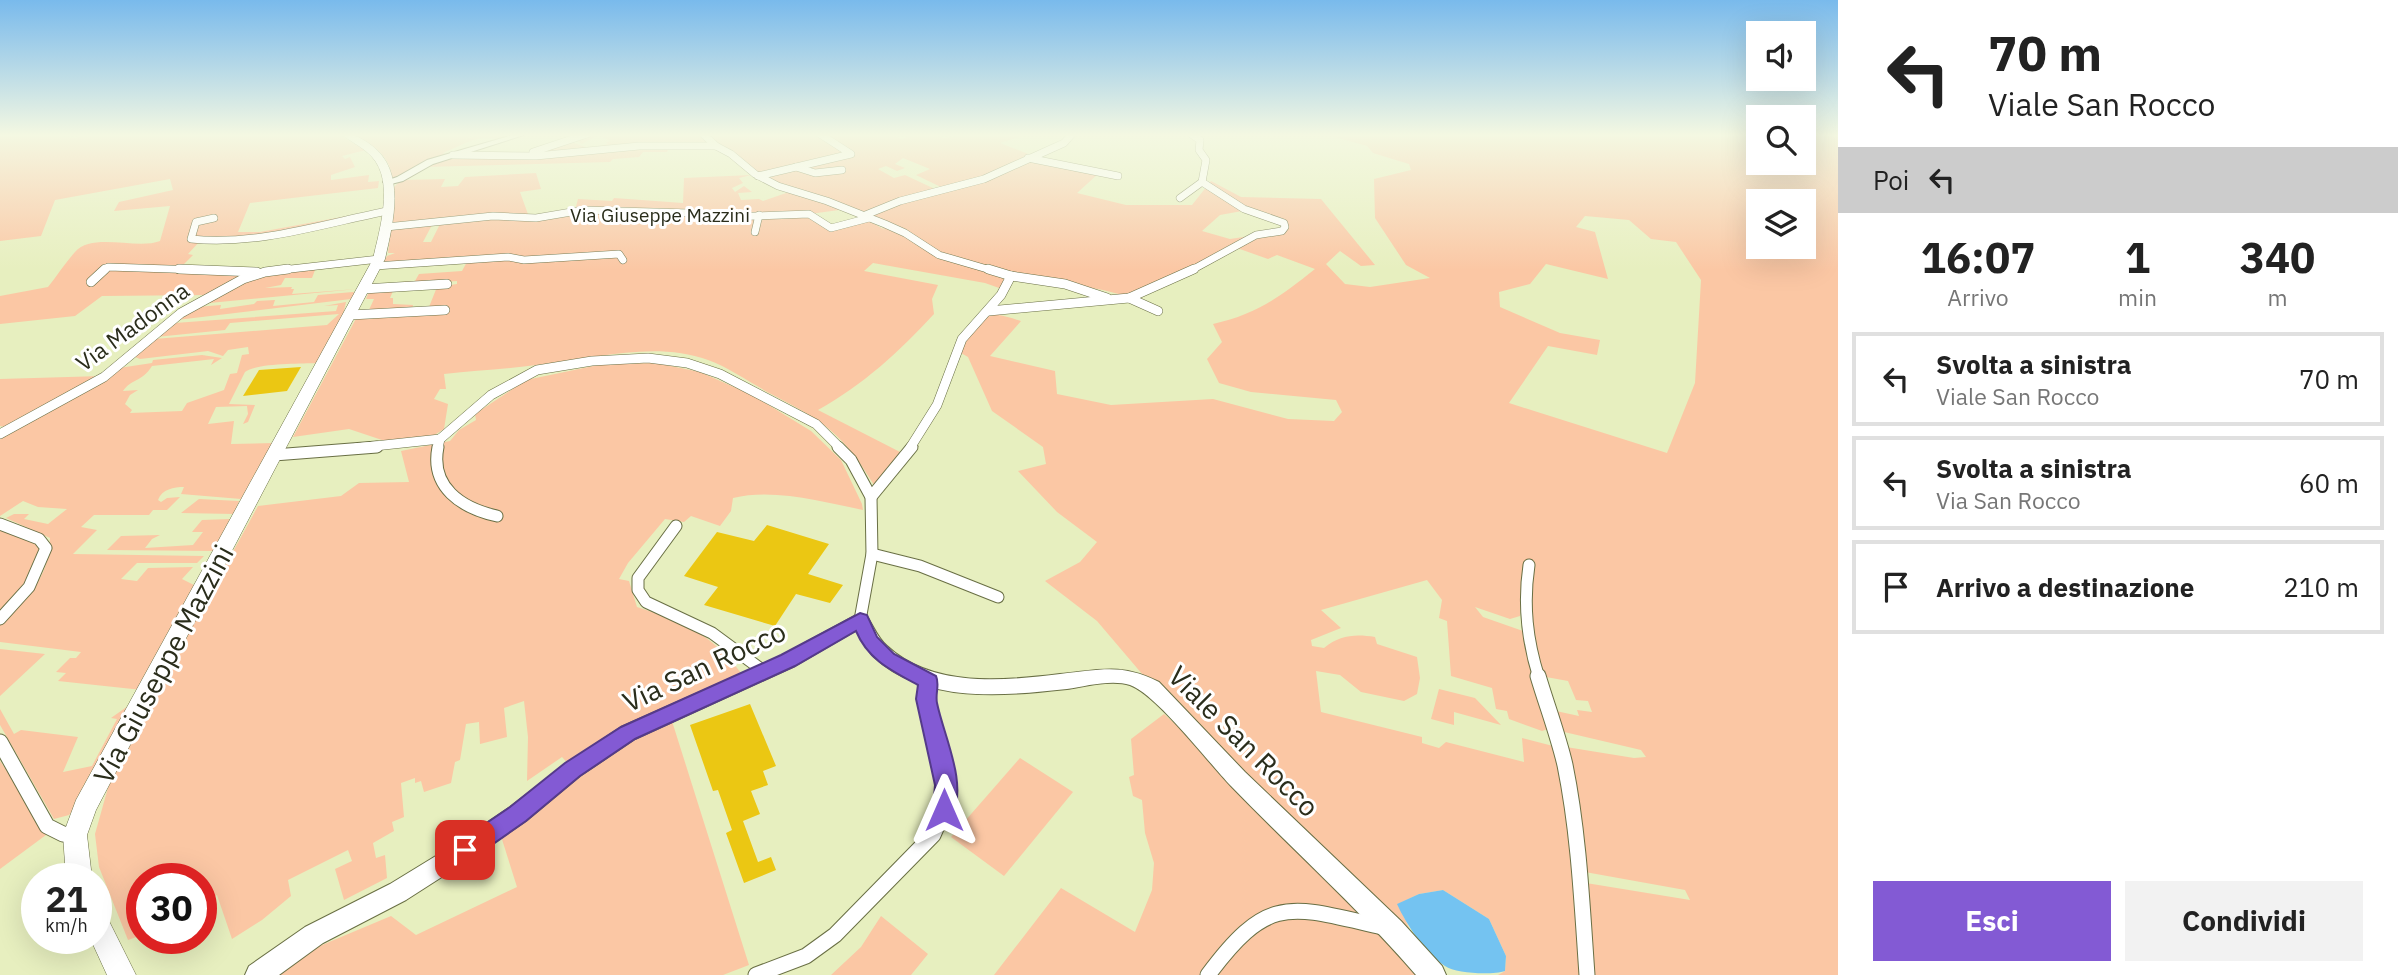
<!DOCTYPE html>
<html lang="it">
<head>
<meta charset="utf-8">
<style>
	body { margin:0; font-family:"IBM Plex Sans",sans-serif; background:#f2f2f2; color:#222; height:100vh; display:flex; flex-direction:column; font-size:26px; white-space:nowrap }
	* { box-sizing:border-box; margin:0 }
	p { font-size:23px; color:#767676 }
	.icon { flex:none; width:38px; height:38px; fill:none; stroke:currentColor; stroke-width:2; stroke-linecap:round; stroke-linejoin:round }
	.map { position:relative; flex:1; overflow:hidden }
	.details { display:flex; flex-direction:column; background:#fff; width:560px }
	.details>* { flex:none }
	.hud { background:#fff; color:#222; overflow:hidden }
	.tools { position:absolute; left:1746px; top:21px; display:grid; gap:14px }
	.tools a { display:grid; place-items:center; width:70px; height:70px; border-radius:0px; background:#fff; box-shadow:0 7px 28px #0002; font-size:35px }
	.speed { position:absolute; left:21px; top:863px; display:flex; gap:14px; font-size:35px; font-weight:700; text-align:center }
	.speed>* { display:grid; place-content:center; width:91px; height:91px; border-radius:50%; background:#fff; box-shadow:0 7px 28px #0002; line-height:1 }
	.speed small { font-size:18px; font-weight:400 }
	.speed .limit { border:10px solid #d22; background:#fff; color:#111 }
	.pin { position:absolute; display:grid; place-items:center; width:60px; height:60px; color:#fff; margin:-30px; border-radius:14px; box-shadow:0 4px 10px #0006 }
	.me { position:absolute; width:77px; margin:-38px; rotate:0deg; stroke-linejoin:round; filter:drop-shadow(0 0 5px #0008) }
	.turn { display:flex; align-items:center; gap:24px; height:147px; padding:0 35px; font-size:32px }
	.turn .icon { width:91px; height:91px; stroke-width:2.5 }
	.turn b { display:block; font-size:49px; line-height:60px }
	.then { display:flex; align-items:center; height:66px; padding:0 35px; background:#0003; gap:14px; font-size:26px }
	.eta { display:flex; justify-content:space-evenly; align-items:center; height:119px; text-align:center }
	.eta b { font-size:42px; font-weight:800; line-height:49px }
	.primary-button { display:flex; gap:14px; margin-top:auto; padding:14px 35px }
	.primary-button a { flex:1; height:80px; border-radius:0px; background:#835ad4; color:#fff; font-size:28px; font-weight:800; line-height:80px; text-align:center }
	.primary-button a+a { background:#f2f2f2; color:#222 }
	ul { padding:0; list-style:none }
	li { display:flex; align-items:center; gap:21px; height:94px; margin:0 14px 10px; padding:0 21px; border:4px solid #e0e0e0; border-radius:0px }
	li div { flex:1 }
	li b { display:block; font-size:26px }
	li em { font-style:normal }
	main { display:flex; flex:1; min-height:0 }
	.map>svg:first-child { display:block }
</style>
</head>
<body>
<main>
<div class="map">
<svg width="1838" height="975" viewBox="0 0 1838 975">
	<rect width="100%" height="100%" fill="#e7efbf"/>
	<g fill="#fbc7a4" fill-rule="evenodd">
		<path d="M0 134H45L76 138 84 134H198L199 137 211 134 224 136 337 134 366 150 342 156 345 159 350 157 355 167 331 175V180L369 175 368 182 379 181 378 188 250 203 238 232H260L347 216 354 220 254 240 200 241 188 254 193 255 182 266 266 269 208 295 102 296 75 316 0 324V296L48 287C57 276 65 263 75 252 92 232 137 250 160 241L170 206 114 211 119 202 173 190 170 179 55 200 41 236 0 241Z"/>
		<path d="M351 134H477L464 139 488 134H519L482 145 496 139C481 133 458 147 443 153L448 155 392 178C390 154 371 144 351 134Z"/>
		<polygon points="589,134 701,134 713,144 582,152 669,148 667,152 643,152 639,157 613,159 610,162 422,167 452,157 537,155 569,141 591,149 608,144 606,142 611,141 598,135 582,144 577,141"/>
		<polygon points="706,134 816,134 848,154 758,174"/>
		<path d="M827 134H888L902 139 915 134H930L944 138 979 134H1030L1000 143 1031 155 988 177 945 189 916 175 930 169 903 158 895 164 905 168 897 171 886 166 878 169 894 178 905 175 937 190 906 198 913 199C954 189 993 181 1029 159L1098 174 1077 193 1126 205H1192L1211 181 1241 197 1321 199 1375 265 1361 266 1340 251 1326 264 1345 284 1370 287 1430 278 1406 265 1375 218 1374 179 1411 170 1409 164 1373 153 1367 146 1325 134H1759V163H1804V134H1838V975H1594L1586 883 1690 900 1685 890 1585 872 1572 771 1566 747 1634 758 1646 757 1641 750 1560 731 1556 711 1579 716 1577 710 1592 712 1588 701 1576 700 1568 681 1546 677C1530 645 1532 611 1530 576L1523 575 1520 616 1510 619 1475 607 1483 617 1523 631 1551 728 1542 731 1509 719 1507 711 1496 709 1492 688 1451 676 1447 621 1439 618 1442 600 1427 580 1321 610 1341 628 1311 640 1312 646 1324 648C1340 635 1355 634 1375 637L1377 644 1417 657 1420 678 1417 694 1404 701 1361 692 1340 675 1316 671 1321 712 1422 737V743L1439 748 1446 742 1524 762 1522 738 1553 746 1567 811 1580 975H1498L1505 971 1506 956 1489 919 1443 890 1419 894 1398 904 1422 956 1294 828 1297 825 1293 827 1166 714 1154 688 1097 621 1045 581 1080 562 1097 542 1057 512 1018 471 1046 464 1043 447 992 411 968 357 961 353C967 339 976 317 993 315 1001 314 1013 319 1021 321L990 356 1055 371 1057 394 1111 405 1213 399 1288 419 1334 421 1342 412 1336 400 1251 392 1219 383 1207 359 1222 342 1213 324C1257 314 1280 297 1315 269L1277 255 1268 259 1237 248 1138 299 1103 290 1012 274 1002 289 985 283 873 263 864 271 938 285 932 299 934 314C899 352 863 385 818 410L902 453 874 485C843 434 825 422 773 395 752 384 730 368 708 360 656 341 597 358 544 364 511 369 478 370 444 374L446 389H440L434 399 448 404 444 429 428 439 397 445 349 429 293 437 359 313 368 312 374 299H366L368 294 376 290 407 288 393 291 390 298H393V304L413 305 412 309 429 307 437 287 457 284V281L400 285 402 282 415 281 419 274 462 271 468 260 382 265 387 256 395 253H388L391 228 433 223 423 242H431L442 220 392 225V189L401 180 445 179 441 187 458 186 465 177 536 173 541 189 520 192 529 217H535L575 210 578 199 612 201 614 198 683 203 684 178 751 175 739 178 743 183 732 188 735 192 744 186 752 192 738 193 741 200 759 199 763 201 789 192 846 209 810 214 706 215 805 216 825 228 864 218 885 230C856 198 801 198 764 177L854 154 838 141 823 135ZM1759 201H1804V247H1759ZM1253 209 1285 222 1289 226 1284 231 1230 239 1202 231 1220 215ZM1585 216 1629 220 1651 239 1676 242 1701 280 1695 383 1667 453 1509 403 1548 346 1597 355 1600 340 1560 333 1500 307 1499 292 1530 284 1546 264 1608 279 1595 232 1576 227Z"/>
		<polygon points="321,267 315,270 312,278 285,278 281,285 265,288 292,287 291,289 294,289 292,294 357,289 199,304 248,279"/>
		<polygon points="353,292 355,293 351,299 177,320 197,307 221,305 220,309 254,304 257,301 275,300 273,306 314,302 318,295"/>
		<path d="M346 302 343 315 317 363C299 364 256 363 245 372L229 404 255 405 248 422 243 424 248 414 247 406 216 407 208 424 234 421 231 444 274 443 241 499 181 494 184 487C174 487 162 489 158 500L161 502 167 498 180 497 167 510H153L149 515H94L81 527 97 530 73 554 204 556 197 563H137L121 579 137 581 148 568 193 567 182 579 198 587 142 690 58 681 66 673 56 672 70 658H76L81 652 0 642V625C27 597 49 580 50 538L6 518 14 514H29L24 519 48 524 67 509 38 507 23 501 0 516V438L119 368 152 363 153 360 202 355 222 358 211 365 214 359 152 366C142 382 131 379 123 391L138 390 130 395 125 404 132 410 130 413 182 411 187 403 224 390 230 374 237 373 242 355 249 354 248 347 228 350 223 356 208 351 140 359 135 357 154 339 327 325 339 314 230 323 225 330 156 337 175 323 336 311 338 305 324 306Z"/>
		<path d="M656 363 700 372 752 395 811 431 841 460 862 504 863 510C823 502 774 488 733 498L731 511 720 526 691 516 684 522 665 519 628 563 619 579 629 581 637 607C683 622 711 633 741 673L571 767 562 757 527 781 528 737 524 701 504 708 507 737 480 744 479 722 466 724 460 760 455 762 451 783 424 792 421 781 415 783V778L401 783 404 817 392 822 394 831 373 843 376 858 385 855 387 878 344 900 335 869 352 861 348 850 288 880 291 896 262 920 232 939 217 895 201 903V878H142V935L128 940 99 867 95 834 113 770 258 506 341 496 359 483 409 482 401 451 450 441 459 430 476 420 475 414 526 380 603 364Z"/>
		<polygon points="102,376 5,427 0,426 0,379"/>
		<polygon points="199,499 239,501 234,514 181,513"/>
		<polygon points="230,519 214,551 107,550 121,536 160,535 152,539 145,548 193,545 203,532 192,532 202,520"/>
		<polygon points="0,526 35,542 40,550 31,577 0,613"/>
		<polygon points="0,649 45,654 0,696"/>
		<polygon points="1439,689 1475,698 1501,725 1454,712 1454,725 1431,719"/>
		<polygon points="128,706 77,806 69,815 54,819 0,725 0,709 14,734 21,730 78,737 63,772 92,766 117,719 111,718"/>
		<polygon points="1164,714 1182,730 1423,975 994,975 1061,888 1135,932 1152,890 1154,863 1145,833 1142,800 1133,796 1129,777 1134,775 1131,739"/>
		<polygon points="671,718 749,965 723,975 270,975 303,953 391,916 416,935 517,887 500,833 631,741"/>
		<polygon points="1020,758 1073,792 1004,876 951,837"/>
		<polygon points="0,761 50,832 0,869"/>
		<polygon points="881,916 928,954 911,975 831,975 861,947"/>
	</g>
	<path fill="#74c3f1" d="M1443 890 1489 919 1506 956 1505 971C1493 975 1456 974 1445 966 1426 954 1406 924 1397 904L1419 894Z"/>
	<g fill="#ebc713">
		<polygon points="301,367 287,391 243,396 259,370"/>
		<polygon points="767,525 829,544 808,574 843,585 830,603 796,594 775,626 704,605 718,587 684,576 717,532 754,541"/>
		<polygon points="750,704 776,766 763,771 768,785 751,791 760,814 743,821 758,862 771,857 776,870 744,883 726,833 732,830 718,790 713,791 690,725"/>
	</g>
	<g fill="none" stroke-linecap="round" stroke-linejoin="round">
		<defs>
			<g id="minor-far3">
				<polyline points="703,134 716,146"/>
				<polyline points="533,152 587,134"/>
				<polyline points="453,155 536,156 639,146 716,146 731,154 755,174 778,186 827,201 885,224 905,233 939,255 994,271"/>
				<polyline points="1028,158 1118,176"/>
				<polyline points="796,167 815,173 842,170"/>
				<polyline points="758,176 851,154 820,134"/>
				<polyline points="1180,198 1202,182 1206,160 1199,150 1200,140 1191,134"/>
				<polyline points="863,216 900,201 984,179 1064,143 1072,134"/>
				<path d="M214 218 196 222 191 239C256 246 323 224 387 211"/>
				<polyline points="386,227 493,216 536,218 583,210 689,213 728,217 809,214 831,228 869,218"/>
				<polyline points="755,232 759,215"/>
				<polyline points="375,266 508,257 524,260 619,254 623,260"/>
				<polyline points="103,271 108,267 231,271"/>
				<polyline points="273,271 379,259"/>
				<polyline points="1190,271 1256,235 1282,231 1285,227 1284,223 1244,209 1202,182"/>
			</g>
			<g id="minor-far2">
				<polyline points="179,269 257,272"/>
				<polyline points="1011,276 1065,284 1107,298"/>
				<polyline points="91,282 105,269"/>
				<polyline points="363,289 447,284"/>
				<polyline points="1129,298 1158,311"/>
				<polyline points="989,311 1129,298 1194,269"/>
				<polyline points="350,315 445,310"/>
				<polyline points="0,434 104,377 181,313 243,279 265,272 288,269"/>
				<polyline points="440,439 491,395 537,370 592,361 648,358 687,363 720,374 816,424 840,448"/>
				<polyline points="356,448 440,439"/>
				<polyline points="438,448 440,439"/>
				<polyline points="910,448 937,405 962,339 1001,295 1011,276 988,269"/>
			</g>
			<g id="minor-far1">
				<path d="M438 447C430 487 461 508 497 516"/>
				<polyline points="838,447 851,460 871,497 872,554 860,620"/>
				<polyline points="274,455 377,447"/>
				<polyline points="871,497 912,447"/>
				<polyline points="0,524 39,539 46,548 29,587 0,619"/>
				<polyline points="676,526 638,578 638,590 646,602 712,633 765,672"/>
				<polyline points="872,554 920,566 998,597"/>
				<path d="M1529 565C1523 605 1527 640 1539 678"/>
			</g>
			<g id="minor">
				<path d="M1538 676C1547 706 1558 735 1565 765 1579 834 1582 905 1587 975"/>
				<polyline points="0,742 47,826 63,834 75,835"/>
				<polyline points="756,975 806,956 835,935 933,835 944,810 946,785 926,699 929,681"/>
				<path d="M1208 975C1269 893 1290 906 1382 927"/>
			</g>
			<polygon id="tertiary" points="516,134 527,134 433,164 403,181 387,185 383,182 397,177 427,160"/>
			<path id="secondary" d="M860 613 866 615C873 625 878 639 887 646 932 688 1004 681 1060 674 1101 670 1121 663 1159 682L1245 772 1401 921 1442 966 1446 975H1416C1358 908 1292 849 1231 786 1208 762 1156 694 1130 685 1112 679 1086 686 1067 689 1003 696 925 704 874 657 867 650 862 639 857 630L795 666 635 739 580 776 526 821 473 857 406 900 323 943 279 975H245L249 966 305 927 390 884 457 843 510 807 566 764 621 727 781 656Z"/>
			<g id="primary">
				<path d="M341 134C353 133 361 138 371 145 407 171 393 223 385 259L96 810 87 835 92 878H66L63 835 76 800 373 259C379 231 395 182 372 157 363 147 351 142 341 134Z"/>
				<polygon points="96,909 105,913 136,975 107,975 90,938 96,938"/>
			</g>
		</defs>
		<use href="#minor-far3" stroke="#696f44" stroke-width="8"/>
		<use href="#minor-far2" stroke="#696f44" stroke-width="10"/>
		<use href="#minor-far1" stroke="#696f44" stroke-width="13"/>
		<use href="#minor" stroke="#696f44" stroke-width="17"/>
		<use href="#tertiary" stroke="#696f44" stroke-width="2"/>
		<use href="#secondary" stroke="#696f44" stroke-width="2"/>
		<use href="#primary" stroke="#696f44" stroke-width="1"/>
		<use href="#minor-far3" stroke="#fff" stroke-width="7"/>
		<use href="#minor-far2" stroke="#fff" stroke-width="9"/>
		<use href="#minor-far1" stroke="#fff" stroke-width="11"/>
		<use href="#minor" stroke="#fff" stroke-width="15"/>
		<use href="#tertiary" fill="#fff" fill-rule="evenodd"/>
		<use href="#secondary" fill="#fff" fill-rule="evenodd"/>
		<use href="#primary" fill="#fff" fill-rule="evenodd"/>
	</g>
	<linearGradient id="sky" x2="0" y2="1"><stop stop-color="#79baec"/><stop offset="0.5" stop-color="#f4f8e2"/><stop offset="1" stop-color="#f4f8e2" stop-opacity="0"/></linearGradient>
	<rect width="1838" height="270" fill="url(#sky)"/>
	<path fill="#835ad4" stroke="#553a8a" stroke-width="2" d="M860 613 867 615 877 637 894 654 936 676C940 685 935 693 937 703 944 737 968 783 952 817L944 820 936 817 933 810 935 785 916 699 918 685C892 671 868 660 856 631L795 666 635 739 580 776 526 821 473 858 465 861 457 858 453 850 457 843 510 807 565 763 621 727 781 655Z"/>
	<g text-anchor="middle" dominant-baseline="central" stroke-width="6" stroke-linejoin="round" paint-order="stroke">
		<g font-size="19" fill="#2a2d1b" stroke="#fff">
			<text x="660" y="215">Via Giuseppe Mazzini</text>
		</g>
		<g font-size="23" fill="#2a2d1b" stroke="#fff">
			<text transform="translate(132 326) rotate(-36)">Via Madonna</text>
		</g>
		<g font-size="28" fill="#2a2d1b" stroke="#fff">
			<text transform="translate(163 664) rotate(-62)">Via Giuseppe Mazzini</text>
			<text transform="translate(704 666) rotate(-25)">Via San Rocco</text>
			<text transform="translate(1244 741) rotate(45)">Viale San Rocco</text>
		</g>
	</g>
</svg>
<div class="tools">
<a><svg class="icon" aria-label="sound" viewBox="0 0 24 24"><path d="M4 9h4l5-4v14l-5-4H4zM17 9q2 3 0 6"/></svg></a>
<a><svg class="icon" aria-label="search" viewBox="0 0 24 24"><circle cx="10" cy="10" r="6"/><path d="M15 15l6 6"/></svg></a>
<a><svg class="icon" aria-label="layers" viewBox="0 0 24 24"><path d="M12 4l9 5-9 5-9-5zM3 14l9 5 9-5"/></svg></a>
</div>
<div class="speed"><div>21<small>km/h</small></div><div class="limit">30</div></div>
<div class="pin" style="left:465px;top:850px;background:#d93025"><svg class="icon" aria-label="arrive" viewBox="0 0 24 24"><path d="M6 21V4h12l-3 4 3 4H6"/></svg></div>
<svg class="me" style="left:944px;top:810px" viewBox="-20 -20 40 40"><path d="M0-17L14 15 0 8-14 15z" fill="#835ad4" stroke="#fff" stroke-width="4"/></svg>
</div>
<section class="details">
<div class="hud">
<div class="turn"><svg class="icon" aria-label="left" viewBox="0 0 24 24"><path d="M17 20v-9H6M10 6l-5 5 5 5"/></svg><div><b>70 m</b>Viale San Rocco</div></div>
<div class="then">Poi<svg class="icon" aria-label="left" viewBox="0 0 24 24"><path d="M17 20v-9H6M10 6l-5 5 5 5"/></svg></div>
</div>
<div class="eta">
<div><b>16:07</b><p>Arrivo</p></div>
<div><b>1</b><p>min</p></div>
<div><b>340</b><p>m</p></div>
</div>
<ul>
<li><svg class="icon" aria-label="left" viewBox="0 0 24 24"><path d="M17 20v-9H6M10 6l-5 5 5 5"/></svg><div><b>Svolta a sinistra</b><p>Viale San Rocco</p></div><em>70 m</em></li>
<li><svg class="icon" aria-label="left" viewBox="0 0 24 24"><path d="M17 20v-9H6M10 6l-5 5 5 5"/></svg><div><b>Svolta a sinistra</b><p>Via San Rocco</p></div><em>60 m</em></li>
<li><svg class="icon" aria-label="arrive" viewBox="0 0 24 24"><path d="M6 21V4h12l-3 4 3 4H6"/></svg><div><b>Arrivo a destinazione</b></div><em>210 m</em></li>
</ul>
<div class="primary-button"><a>Esci</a><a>Condividi</a></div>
</section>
</main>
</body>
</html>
